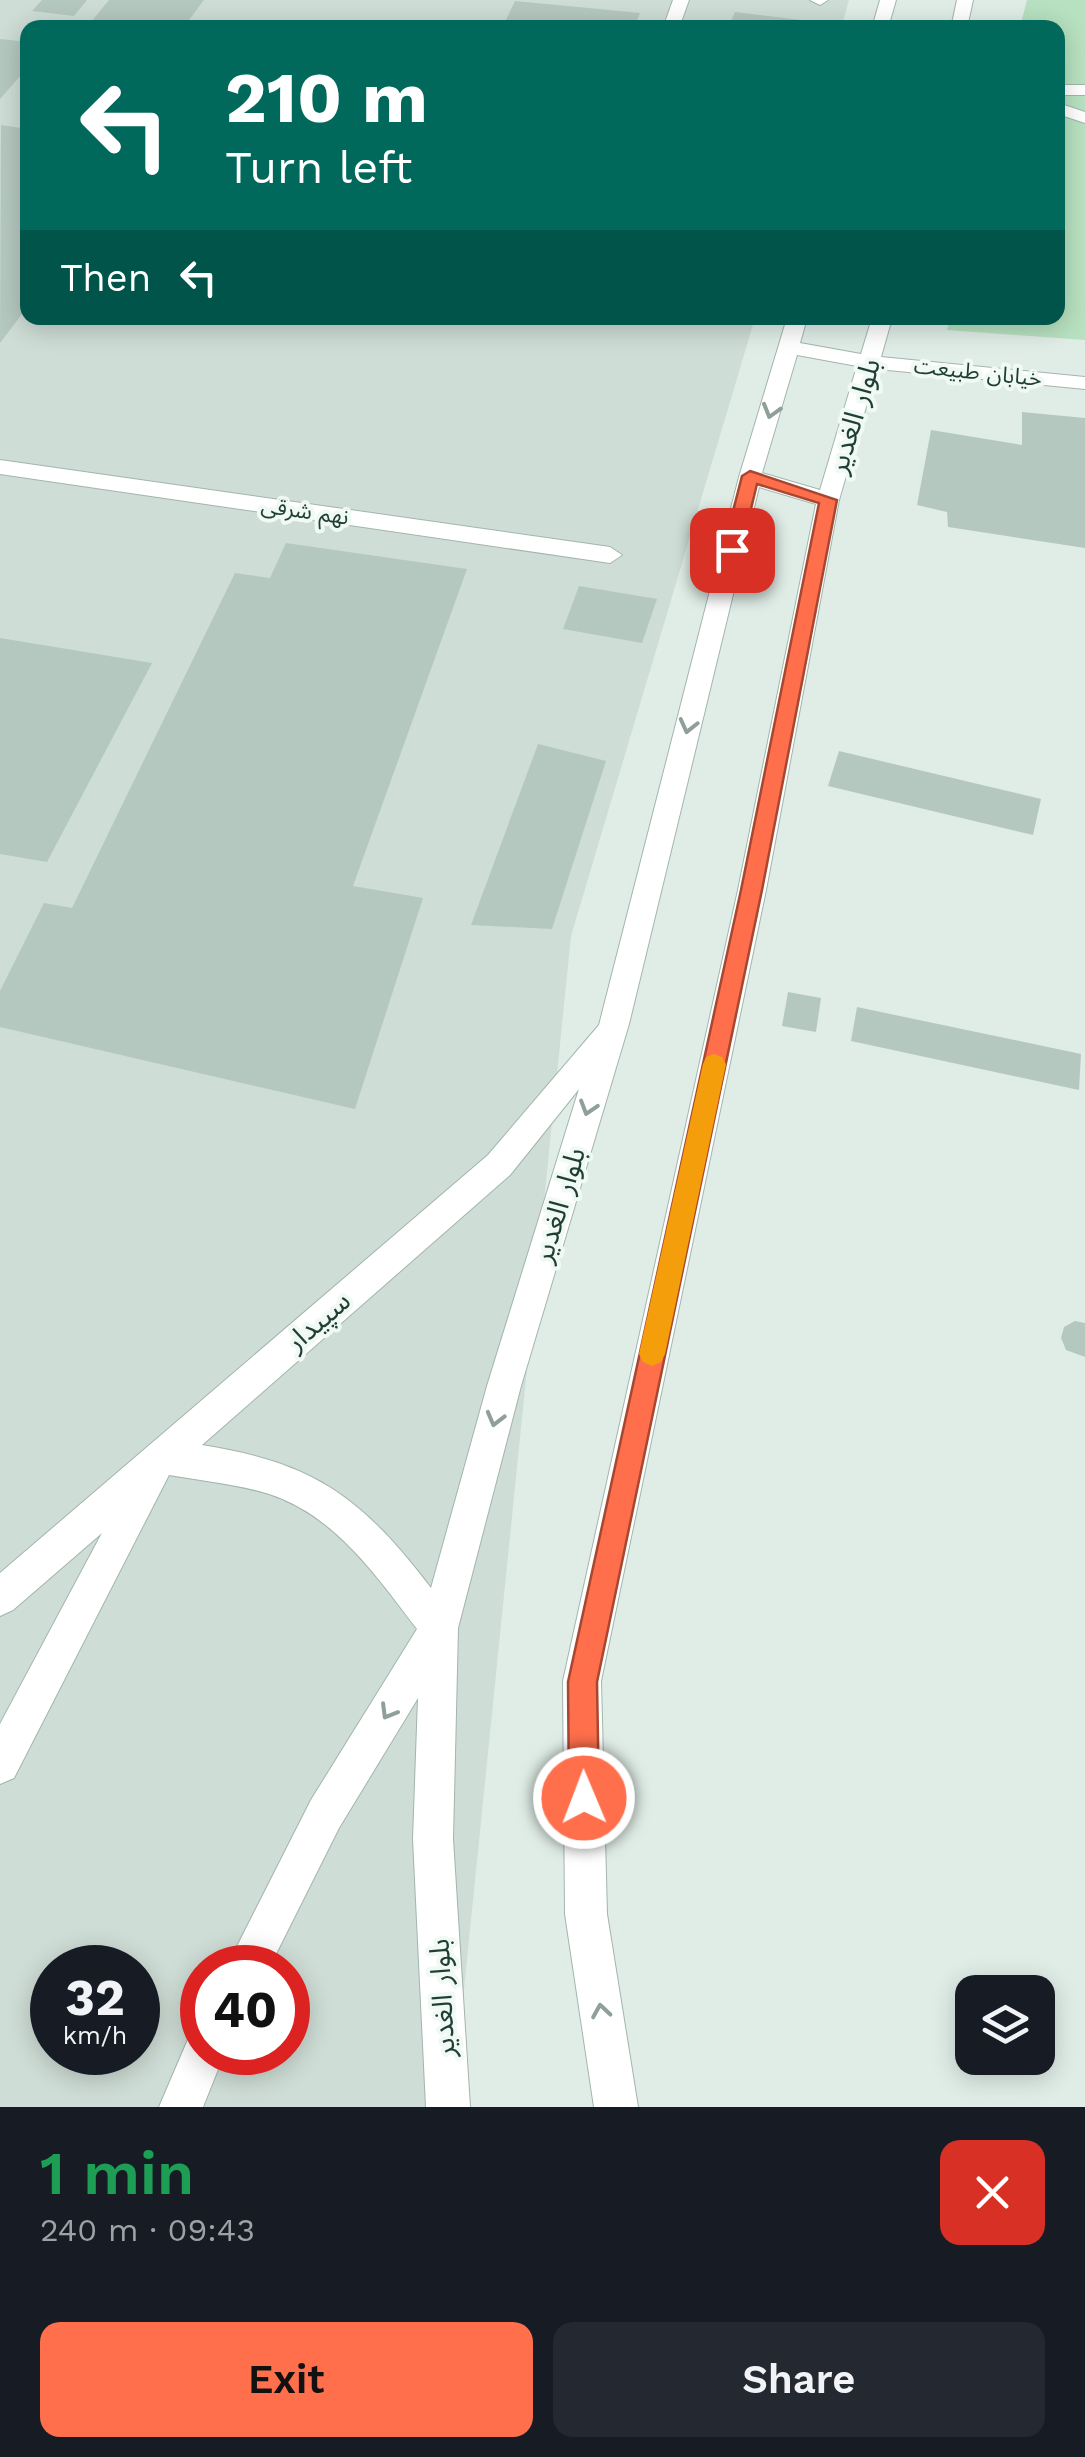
<!DOCTYPE html>
<html lang="en">
<head>
<meta charset="utf-8">
<style>
	body { margin:0; font-family:"Work Sans","Noto Sans Arabic",sans-serif; background:#242831; color:#f1f3f6; height:100vh; display:flex; flex-direction:column; font-size:38px; white-space:nowrap }
	* { box-sizing:border-box; margin:0 }
	p { font-size:32px; color:#9ea1a6 }
	.icon { flex:none; width:55px; height:55px; fill:none; stroke:currentColor; stroke-width:2; stroke-linecap:round; stroke-linejoin:round }
	.map { position:relative; height:2107px; overflow:hidden }
	.panel { display:flex; flex-direction:column; background:#171b24; flex:1 }
	.panel>* { flex:none }
	.guide { position:absolute; left:20px; top:20px; width:1045px; height:305px; border-radius:20px; box-shadow:0 5px 25px #0003; background:#00695c; color:#fff; overflow:hidden }
	.fabs { position:absolute; left:955px; top:1975px; display:grid; gap:20px }
	.fabs a { display:grid; place-items:center; width:100px; height:100px; border-radius:20px; background:#171b24; box-shadow:0 5px 25px #0003; font-size:50px }
	.speed { position:absolute; left:30px; top:1945px; display:flex; gap:20px; font-size:50px; font-weight:700; text-align:center }
	.speed>* { display:grid; place-content:center; width:130px; height:130px; border-radius:50%; background:#171b24; box-shadow:0 5px 25px #0003; line-height:1 }
	.speed small { font-size:25px; font-weight:400 }
	.speed .limit { border:15px solid #d22; background:#fff; color:#111 }
	.pin { position:absolute; display:grid; place-items:center; width:85px; height:85px; color:#fff; margin:-42px; border-radius:20px; box-shadow:0 5px 15px #0006 }
	.me { position:absolute; width:110px; margin:-55px; rotate:359deg; stroke-linejoin:round; filter:drop-shadow(0 0 8px #0008) }
	.turn { display:flex; align-items:center; gap:35px; height:210px; padding:0 40px; font-size:45px }
	.turn .icon { width:130px; height:130px; stroke-width:2.5 }
	.turn b { display:block; font-size:70px; line-height:85px }
	.then { display:flex; align-items:center; height:95px; padding:0 40px; background:#0003; gap:20px; font-size:38px }
	.round { display:grid; place-items:center; flex:none; width:105px; height:105px; border-radius:20px; background:#242831 }
	.head { display:flex; align-items:center; justify-content:space-between; height:170px; padding:0 40px }
	h1 { font-size:60px; font-weight:600; line-height:75px; color:#1e9e55 }
	.action { display:flex; gap:20px; margin-top:auto; padding:20px 40px }
	.action a { flex:1; height:115px; border-radius:20px; background:#ff6f4c; color:#111; font-size:40px; font-weight:600; line-height:115px; text-align:center }
	.action a+a { background:#242831; color:#f1f3f6 }
	.map>svg:first-child { display:block }
</style>
</head>
<body>
<div class="map">
<svg width="1085" height="2107" viewBox="0 0 1085 2107">
	<rect width="100%" height="100%" fill="#e0ede7"/>
	<path fill="#ceddd5" fill-rule="evenodd" d="M0 0H849L841 28H28V318H755L571 936 452 2107H0ZM52 1968H138V2052H52ZM202 1968H288V2052H202Z"/>
	<polygon fill="#b7e1c0" points="1027,0 1085,0 1085,340 947,330 950,318 1058,318 1058,28 1020,27"/>
	<g fill="#b5c8bf">
		<polygon points="42,0 87,0 74,16 32,11"/>
		<polygon points="109,0 204,0 183,28 86,28"/>
		<polygon points="515,1 640,13 634,28 502,28"/>
		<polygon points="735,12 842,25 842,28 728,28"/>
		<polygon points="0,39 28,42 28,67 0,99"/>
		<polygon points="1,125 28,129 28,306 0,343"/>
		<polygon points="1022,412 1085,418 1085,548 948,527 947,512 917,505 931,430 1022,445"/>
		<polygon points="286,543 467,569 353,886 423,898 355,1109 0,1027 0,991 44,903 72,908 235,573 270,578"/>
		<polygon points="579,586 657,599 642,643 563,629"/>
		<polygon points="0,638 152,663 47,862 0,854"/>
		<polygon points="538,744 606,761 552,929 471,925"/>
		<polygon points="839,751 1041,799 1033,835 828,786"/>
		<polygon points="788,992 821,998 816,1032 782,1026"/>
		<polygon points="857,1007 1081,1054 1079,1090 851,1041"/>
		<polygon points="1075,1321 1085,1323 1085,1357 1066,1350 1061,1338 1064,1327"/>
	</g>
	<g fill="none" stroke-linecap="round" stroke-linejoin="round">
		<defs>
			<g id="minor">
				<polygon points="673,0 689,0 679,28 663,28"/>
				<polygon points="810,0 828,0 820,5"/>
				<polygon points="880,0 896,0 888,28 872,28"/>
				<polygon points="957,0 973,0 967,28 951,28"/>
				<rect x="1058" y="85" width="27" height="10"/>
				<polygon points="1058,103 1085,112 1085,123 1058,114"/>
				<path d="M787 318H807L800 343 861 354 872 318H892L881 357 1085 377V389L877 369 839 500 766 890 601 1681 607 1914 638 2107H594L565 1914 563 1681 738 890 816 504 759 487 629 1024 521 1386 458 1628 453 1839 470 2107H426L413 1839 418 1698 339 1828 269 1968H226L311 1800 417 1629C377 1577 335 1515 269 1494 237 1484 203 1481 169 1475L14 1778 0 1784V1724L102 1533 13 1610 0 1616V1573L488 1155 599 1025 739 477ZM797 355 857 366 820 490 762 473ZM579 1089 487 1386 431 1588C362 1498 316 1463 202 1445L510 1175Z"/>
				<polygon points="0,460 610,547 622,555 610,563 0,474"/>
				<polygon points="202,2031 202,2052 225,2052 203,2107 159,2107 189,2037"/>
			</g>
		</defs>
		<use href="#minor" stroke="#a2b5ae" stroke-width="2"/>
		<use href="#minor" fill="#fff" fill-rule="evenodd"/>
	</g>
	<defs><path id="oneway-chevron" d="M-2-3.5L2.5 0L-2 3.5" fill="none" stroke-width="1.6" stroke-linecap="round" stroke-linejoin="round" transform="scale(2.5)"/></defs>
	<g stroke="#8f9f9a">
		<use href="#oneway-chevron" transform="translate(771 411) rotate(106)"/>
		<use href="#oneway-chevron" transform="translate(688 726) rotate(104)"/>
		<use href="#oneway-chevron" transform="translate(588 1108) rotate(107)"/>
		<use href="#oneway-chevron" transform="translate(495 1419) rotate(105)"/>
		<use href="#oneway-chevron" transform="translate(388 1712) rotate(121)"/>
		<use href="#oneway-chevron" transform="translate(601 2011) rotate(-99)"/>
	</g>
	<polygon fill="#ff6f4c" stroke="#a64831" stroke-width="2.5" points="750,471 837,500 762,890 597,1682 599,1798 595,1808 584,1813 573,1808 569,1798 568,1682 741,890 819,503 757,484 741,550 732,555 726,554 723,550 742,476"/>
	<polygon fill="#f59e0b" points="714,1054 722,1057 726,1064 665,1354 661,1362 652,1366 643,1362 639,1354 703,1064 706,1057"/>
	<g text-anchor="middle" dominant-baseline="central" stroke-width="8" stroke-linejoin="round" paint-order="stroke">
		<g font-size="22" fill="#1f3f35" stroke="#f1f9f5">
			<text transform="translate(978 372) rotate(6)">خیابان طبیعت</text>
			<text transform="translate(305 511) rotate(8)">نهم شرقی</text>
		</g>
		<g font-size="28" fill="#1f3f35" stroke="#f1f9f5">
			<text transform="translate(854 416) rotate(-73)">بلوار الغدیر</text>
			<text transform="translate(559 1205) rotate(-73)">بلوار الغدیر</text>
			<text transform="translate(318 1321) rotate(-41)">سپیدار</text>
			<text transform="translate(442 1998) rotate(-93)">بلوار الغدیر</text>
		</g>
	</g>
</svg>
<div class="fabs">
<a><svg class="icon" aria-label="layers" viewBox="0 0 24 24"><path d="M12 4l9 5-9 5-9-5zM3 14l9 5 9-5"/></svg></a>
</div>
<div class="speed"><div>32<small>km/h</small></div><div class="limit">40</div></div>
<div class="pin" style="left:732px;top:550px;background:#d93025"><svg class="icon" aria-label="arrive" viewBox="0 0 24 24"><path d="M6 21V4h12l-3 4 3 4H6"/></svg></div>
<svg class="me" style="left:584px;top:1798px" viewBox="-20 -20 40 40"><circle r="17" fill="#ff6f4c" stroke="#fff" stroke-width="3"/><path d="M0-11L8 9 0 5-8 9z" fill="#fff"/></svg>
<div class="guide">
<div class="turn"><svg class="icon" aria-label="left" viewBox="0 0 24 24"><path d="M17 20v-9H6M10 6l-5 5 5 5"/></svg><div><b>210 m</b>Turn left</div></div>
<div class="then">Then<svg class="icon" aria-label="left" viewBox="0 0 24 24"><path d="M17 20v-9H6M10 6l-5 5 5 5"/></svg></div>
</div>
</div>
<section class="panel">
<div class="head"><div><h1>1 min</h1><p>240 m · 09:43</p></div><a class="round" style="background:#d93025;color:#fff"><svg class="icon" aria-label="close" viewBox="0 0 24 24"><path d="M6 6l12 12M18 6L6 18"/></svg></a></div>
<div class="action"><a>Exit</a><a>Share</a></div>
</section>
</body>
</html>
